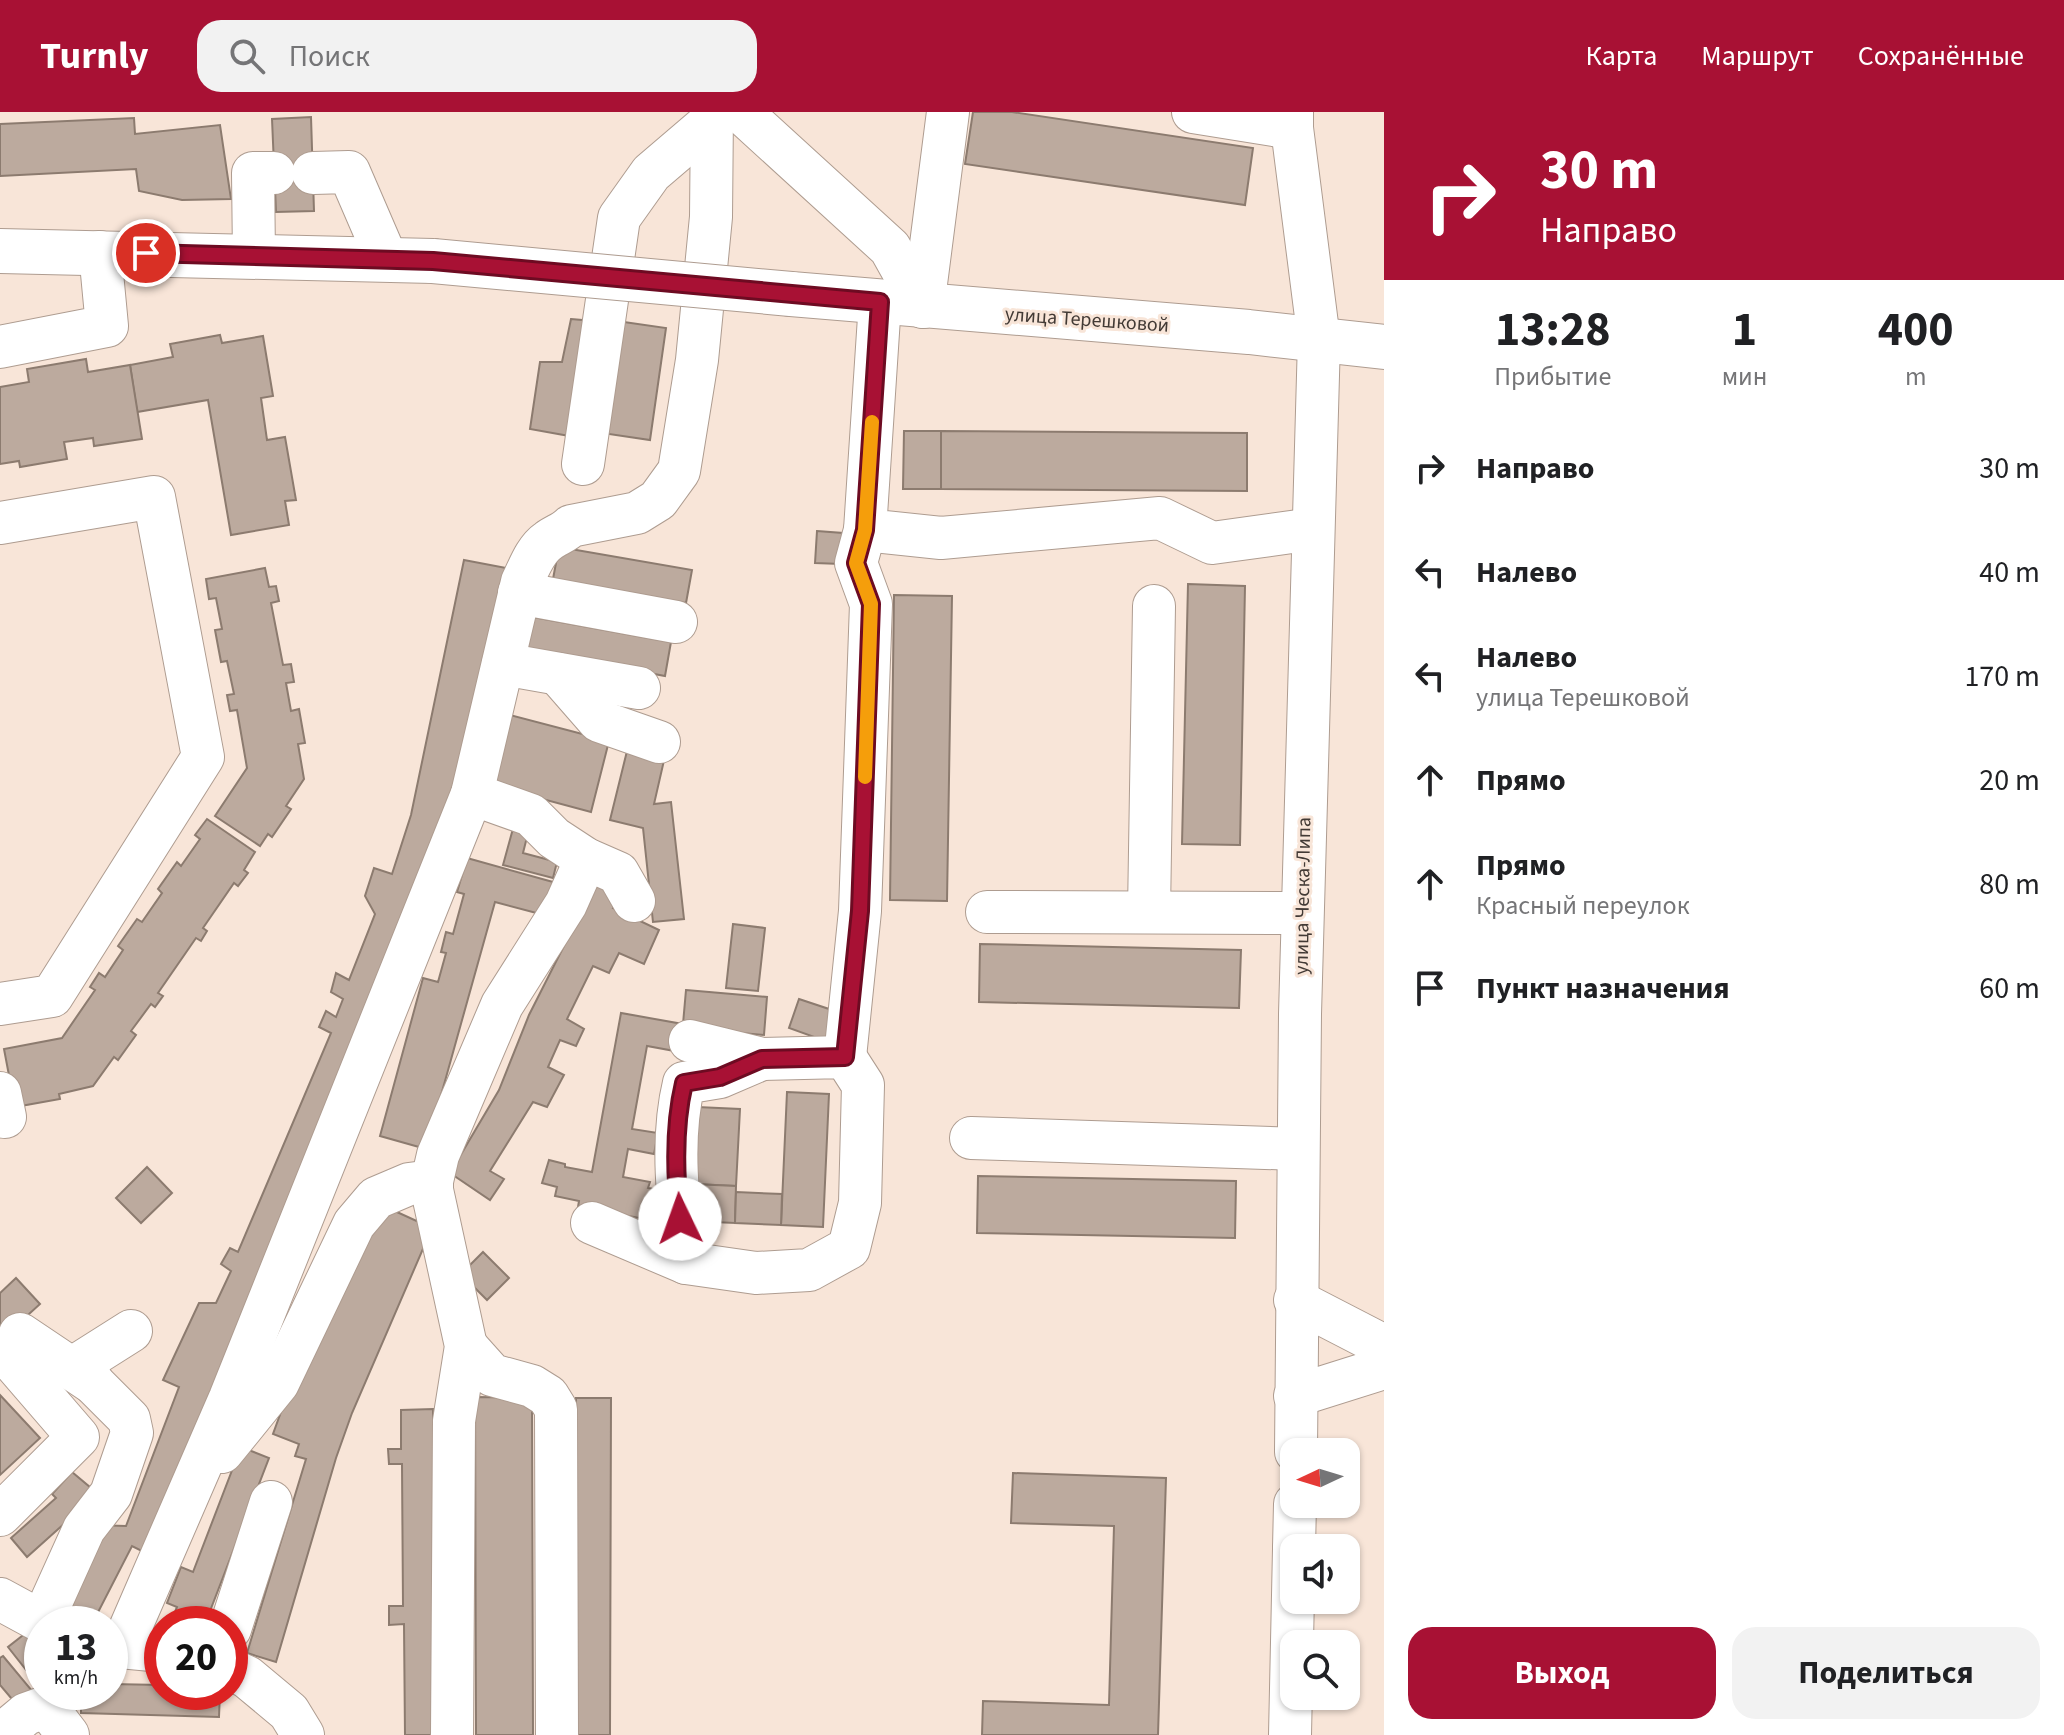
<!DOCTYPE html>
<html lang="ru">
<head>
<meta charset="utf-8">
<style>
	body { margin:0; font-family:"Source Sans 3",sans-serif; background:#f2f2f2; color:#202124; height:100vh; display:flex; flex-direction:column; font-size:30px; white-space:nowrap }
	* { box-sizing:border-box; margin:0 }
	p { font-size:26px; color:#757577 }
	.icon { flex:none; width:44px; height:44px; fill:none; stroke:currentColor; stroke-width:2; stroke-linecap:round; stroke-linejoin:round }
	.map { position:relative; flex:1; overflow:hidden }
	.side { display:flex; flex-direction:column; background:#fff; width:680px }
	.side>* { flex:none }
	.guide { background:#a81134; color:#fff; overflow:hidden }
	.needle { width:52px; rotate:266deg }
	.fabs { position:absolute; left:1280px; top:1326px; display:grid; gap:16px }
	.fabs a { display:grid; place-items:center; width:80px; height:80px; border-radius:16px; background:#fff; box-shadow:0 2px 6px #0004; font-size:40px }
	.speed { position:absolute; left:24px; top:1494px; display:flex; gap:16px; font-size:40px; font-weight:700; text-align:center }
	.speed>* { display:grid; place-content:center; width:104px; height:104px; border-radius:50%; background:#fff; box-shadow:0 2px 6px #0004; line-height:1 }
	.speed small { font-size:20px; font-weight:400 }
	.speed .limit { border:12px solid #d22; background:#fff; color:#111 }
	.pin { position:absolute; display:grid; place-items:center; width:68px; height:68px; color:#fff; margin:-34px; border:4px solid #fff; border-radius:50%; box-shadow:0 2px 8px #0007 }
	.me { position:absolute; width:88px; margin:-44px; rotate:357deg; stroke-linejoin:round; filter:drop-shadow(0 0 6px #0008) }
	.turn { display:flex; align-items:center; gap:28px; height:168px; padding:0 24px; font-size:36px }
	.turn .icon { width:104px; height:104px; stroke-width:2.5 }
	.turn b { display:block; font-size:56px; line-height:68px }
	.eta { display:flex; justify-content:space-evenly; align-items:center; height:136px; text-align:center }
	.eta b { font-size:48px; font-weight:700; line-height:56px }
	.button { display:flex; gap:16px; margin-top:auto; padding:16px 24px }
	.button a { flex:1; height:92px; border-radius:24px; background:#a81134; color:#fff; font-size:32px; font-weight:700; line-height:92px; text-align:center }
	.button a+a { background:#f2f2f2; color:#202124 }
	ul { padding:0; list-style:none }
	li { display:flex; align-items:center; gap:24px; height:104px; padding:0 24px }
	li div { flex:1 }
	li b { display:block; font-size:30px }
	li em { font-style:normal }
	header { display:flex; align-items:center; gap:48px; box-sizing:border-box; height:112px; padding:0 40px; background:#a81134; color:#fff }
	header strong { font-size:38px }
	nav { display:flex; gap:44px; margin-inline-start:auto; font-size:28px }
	.search { width:560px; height:72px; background:#f2f2f2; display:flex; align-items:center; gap:20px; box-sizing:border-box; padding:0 28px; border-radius:24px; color:#757577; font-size:30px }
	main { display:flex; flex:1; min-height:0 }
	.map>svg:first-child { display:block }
</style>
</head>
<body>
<header>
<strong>Turnly</strong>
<div class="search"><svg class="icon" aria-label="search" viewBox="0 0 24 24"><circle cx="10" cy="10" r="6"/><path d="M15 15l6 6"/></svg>Поиск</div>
<nav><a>Карта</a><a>Маршрут</a><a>Сохранённые</a></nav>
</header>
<main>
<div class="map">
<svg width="1384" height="1623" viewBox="0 0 1384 1623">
	<rect width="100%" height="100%" fill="#f8e5d8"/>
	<g fill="#bcaa9e" stroke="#8c7b6f" stroke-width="2">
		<polygon points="973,0 1012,0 1253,36 1245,93 965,52"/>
		<polygon points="311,5 314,99 276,100 272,7"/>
		<polygon points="134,6 135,22 220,13 231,87 182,88 139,79 136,57 0,64 0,12"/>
		<polygon points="571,207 593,209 575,325 530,317 540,250 562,250"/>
		<polygon points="617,209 666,216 650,328 602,321"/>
		<polygon points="220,223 222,231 263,224 273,284 261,286 267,328 285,325 296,388 285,389 289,413 231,423 208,288 137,300 130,253 173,245 170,232"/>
		<polygon points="86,247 88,260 130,253 142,327 94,334 93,326 64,330 67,347 20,355 19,349 0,352 0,275 29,270 27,257"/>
		<polygon points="904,319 941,319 941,377 903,377"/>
		<polygon points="941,319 1247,321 1247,379 941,377"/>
		<polygon points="817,419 843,421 841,452 815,451"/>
		<polygon points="559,435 692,458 686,491 553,467"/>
		<polygon points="464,448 511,457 462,672 152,1444 132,1434 92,1512 60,1501 93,1413 126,1414 179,1275 163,1268 199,1191 216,1191 231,1159 221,1152 230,1136 238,1140 331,921 319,915 326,899 336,905 343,887 331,880 336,861 349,868 375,802 365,784 374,756 392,762 411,703"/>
		<polygon points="265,456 269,475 276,474 279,489 271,491 283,553 291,552 294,570 286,571 291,599 299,597 305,631 298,632 304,667 286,694 291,697 272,725 268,722 260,734 215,704 247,656 237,598 230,599 227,583 234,582 227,549 221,550 215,518 222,517 216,486 209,487 206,467"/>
		<polygon points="1188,472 1245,474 1240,733 1182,732"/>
		<polygon points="894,483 952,484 947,789 890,788"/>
		<polygon points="533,505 671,530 665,564 527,538"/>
		<polygon points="506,602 609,629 591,700 494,674"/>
		<polygon points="628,635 665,644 654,692 671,690 684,807 653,810 643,716 610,708"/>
		<polygon points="207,707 255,740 244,758 248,761 238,774 234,771 203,816 207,819 201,829 196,826 158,881 163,884 155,895 151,892 131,919 136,923 118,948 114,945 93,974 59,982 60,987 15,995 4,937 62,926 95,878 90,875 99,861 105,865 123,838 118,834 137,807 142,810 162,781 158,777 177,750 181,754 200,727 195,723"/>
		<polygon points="514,713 529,717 523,741 557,750 553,766 503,753"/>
		<polygon points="467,746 553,770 544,803 495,790 426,1037 380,1024 423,866 438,870 446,841 441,840 446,820 453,822 464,782 457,780"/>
		<polygon points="595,766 623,777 613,796 659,818 644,852 619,841 609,861 593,854 567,907 584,917 576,934 560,928 548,955 564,963 547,995 533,990 490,1059 504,1067 490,1088 450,1061 499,978 529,903 573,816"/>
		<polygon points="733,812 765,816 758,879 726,876"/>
		<polygon points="980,832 1241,838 1239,896 979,890"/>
		<polygon points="686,878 767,885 764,923 685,916 680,940 647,934 632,1017 658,1021 654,1042 628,1037 623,1065 650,1070 648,1076 667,1079 662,1110 578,1095 579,1089 555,1084 557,1075 542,1071 549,1048 565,1052 565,1055 592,1060 621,901 683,912"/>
		<polygon points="799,887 838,900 828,930 789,916"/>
		<polygon points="787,980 829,982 823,1115 781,1113"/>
		<polygon points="697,995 740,997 736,1074 693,1072"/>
		<polygon points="147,1055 172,1081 141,1111 116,1086"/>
		<polygon points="978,1064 1236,1069 1235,1126 977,1121"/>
		<polygon points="693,1072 736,1074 735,1111 691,1109"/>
		<polygon points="736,1080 782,1082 781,1113 735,1111"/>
		<polygon points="386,1095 432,1116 352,1301 336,1346 276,1550 247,1541 306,1347 295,1344 299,1332 273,1322 289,1278 365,1106"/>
		<polygon points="483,1140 509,1166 487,1188 461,1162"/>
		<polygon points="16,1166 40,1192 6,1223 0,1216 0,1181"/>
		<polygon points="0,1283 40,1326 0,1363"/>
		<polygon points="475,1285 532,1286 533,1623 476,1623"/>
		<polygon points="576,1286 611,1286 610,1623 575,1623"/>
		<polygon points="433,1297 435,1622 438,1623 405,1623 404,1512 389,1513 389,1494 403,1494 402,1352 389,1352 388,1337 401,1337 401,1298"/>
		<polygon points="241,1335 269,1346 205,1512 170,1512 177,1495 167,1491 181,1455 193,1460"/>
		<polygon points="72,1360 91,1376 72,1399 75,1402 27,1445 11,1426 56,1386 52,1382"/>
		<polygon points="1013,1361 1166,1366 1158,1623 982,1623 983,1589 1109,1593 1114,1414 1011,1411"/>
		<polygon points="36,1513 42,1518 42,1570 38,1573 8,1535"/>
		<polygon points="3,1544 33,1580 17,1593 0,1573 0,1546"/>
		<polygon points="110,1572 162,1573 162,1580 220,1580 219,1605 81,1601 81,1580 110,1580"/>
	</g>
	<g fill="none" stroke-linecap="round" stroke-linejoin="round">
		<defs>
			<g id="minor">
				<polyline points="741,0 890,136 923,195"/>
				<polyline points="1193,0 1292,16"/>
				<polyline points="1292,0 1292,16 1319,228 1300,902 1296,1340"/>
				<polyline points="313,61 349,60 387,148"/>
				<polyline points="254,144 253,61 274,61"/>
				<polyline points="880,190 865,418 941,426 1160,406 1212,431 1313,417"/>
				<polyline points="923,195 948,0"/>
				<polyline points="0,235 107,214 100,140"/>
				<polyline points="583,352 619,106 651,61 713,8"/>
				<polyline points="0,411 154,385 203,645 52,884 0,892"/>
				<polyline points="519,481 676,510"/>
				<polyline points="503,552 639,576"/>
				<polyline points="558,562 599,609 659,630"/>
				<polyline points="472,682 531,703 554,726 586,747 618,761 634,789"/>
				<polyline points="987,800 1302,801"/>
				<polyline points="1149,800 1154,494"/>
				<polyline points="845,945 860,799 871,492 856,451 865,418"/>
				<polyline points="0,981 5,1005"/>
				<polyline points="971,1026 1298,1037"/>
				<polyline points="592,1111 686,1151 756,1161 809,1158 849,1136 860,1091 863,973 845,945 762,947 690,929"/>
				<path d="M686 1151C678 1092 670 1029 684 971L720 965 762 947"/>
				<polyline points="1295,1188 1384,1234"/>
				<polyline points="20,1222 93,1271 129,1307 132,1321 111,1382 84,1417 42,1510"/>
				<polyline points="466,1234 492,1263 532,1274 548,1284 556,1297 557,1623"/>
				<polyline points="0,1238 3,1238 78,1325 0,1403"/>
				<polyline points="93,1271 82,1250 131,1219"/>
				<polyline points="1295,1284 1384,1256"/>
				<polyline points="222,1340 278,1271 354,1112 376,1086 409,1072 432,1069"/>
				<polyline points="1294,1436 1295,1392"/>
				<polyline points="0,1487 46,1512"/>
				<polyline points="230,1517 271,1390"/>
				<polyline points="110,1534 162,1539"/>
				<path d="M122 1535 230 1286 472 682 522 470C529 456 535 438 548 429 556 423 564 421 571 414L637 401 658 388 679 359 697 248 711 105 712 0"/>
				<polyline points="230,1557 247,1565 289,1600 303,1623"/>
				<polyline points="1,1623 26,1602 40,1597 52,1602 68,1623"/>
				<polyline points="452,1623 454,1309 466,1234 432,1078 432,1069 438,1043 502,893 566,792 586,747"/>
				<polyline points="1290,1623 1294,1437"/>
			</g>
			<g id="major">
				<polyline points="0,139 433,149"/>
				<polyline points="791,182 1249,220 1384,235"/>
			</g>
		</defs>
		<use href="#minor" stroke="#ae9c90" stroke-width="44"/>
		<use href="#major" stroke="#ae9c90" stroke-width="46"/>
		<use href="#minor" stroke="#fff" stroke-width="42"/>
		<use href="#major" stroke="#fff" stroke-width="44"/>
		<defs>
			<polyline id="major-bridge" points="433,149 791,182"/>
		</defs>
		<use href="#major-bridge" stroke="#ae9c90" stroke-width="46" stroke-linecap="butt"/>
		<use href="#major-bridge" stroke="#fff" stroke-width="44"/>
	</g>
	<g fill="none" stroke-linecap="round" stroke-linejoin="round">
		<defs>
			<path id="route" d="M146 141 433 149 880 190 865 418 856 451 871 492 860 799 845 945 762 947 720 965 684 971C674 1013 675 1063 680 1107"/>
		</defs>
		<use href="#route" stroke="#6d0b22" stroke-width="20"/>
		<use href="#route" stroke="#a81134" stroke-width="14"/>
		<polyline stroke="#f59e0b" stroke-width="14" points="865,665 871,492 856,451 865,418 872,310"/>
	</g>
	<g text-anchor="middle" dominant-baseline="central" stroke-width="6" stroke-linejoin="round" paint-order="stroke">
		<g font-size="20" fill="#423a35" stroke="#f8e5d8">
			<text transform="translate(1087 208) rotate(4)">улица Терешковой</text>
			<text transform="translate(1303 784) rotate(-89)">улица Ческа-Липа</text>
		</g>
	</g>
</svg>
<div class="fabs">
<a><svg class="needle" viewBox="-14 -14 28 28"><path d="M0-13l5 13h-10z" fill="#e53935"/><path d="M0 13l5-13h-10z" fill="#757577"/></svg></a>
<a><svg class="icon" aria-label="sound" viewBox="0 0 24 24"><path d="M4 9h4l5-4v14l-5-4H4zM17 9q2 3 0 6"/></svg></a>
<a><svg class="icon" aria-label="search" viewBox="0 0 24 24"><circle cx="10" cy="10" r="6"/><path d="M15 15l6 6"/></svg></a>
</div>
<div class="speed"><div>13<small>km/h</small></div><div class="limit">20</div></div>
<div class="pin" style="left:146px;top:141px;background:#d93025"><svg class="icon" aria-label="arrive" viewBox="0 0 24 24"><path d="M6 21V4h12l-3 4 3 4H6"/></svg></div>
<svg class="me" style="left:680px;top:1107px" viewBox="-20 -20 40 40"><circle r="19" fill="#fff"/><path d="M0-13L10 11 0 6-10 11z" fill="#a81134"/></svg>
</div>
<section class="side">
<div class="guide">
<div class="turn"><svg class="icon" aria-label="right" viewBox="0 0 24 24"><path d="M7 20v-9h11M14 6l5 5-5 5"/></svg><div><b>30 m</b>Направо</div></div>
</div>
<div class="eta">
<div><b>13:28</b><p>Прибытие</p></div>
<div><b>1</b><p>мин</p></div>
<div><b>400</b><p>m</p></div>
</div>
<ul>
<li><svg class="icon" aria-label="right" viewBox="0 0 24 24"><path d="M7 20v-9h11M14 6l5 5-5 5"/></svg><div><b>Направо</b></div><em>30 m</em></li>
<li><svg class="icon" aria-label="left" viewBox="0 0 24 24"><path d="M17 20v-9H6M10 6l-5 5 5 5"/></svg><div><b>Налево</b></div><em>40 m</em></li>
<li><svg class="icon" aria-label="left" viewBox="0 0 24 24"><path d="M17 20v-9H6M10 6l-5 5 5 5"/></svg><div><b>Налево</b><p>улица Терешковой</p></div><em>170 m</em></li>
<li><svg class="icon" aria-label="ahead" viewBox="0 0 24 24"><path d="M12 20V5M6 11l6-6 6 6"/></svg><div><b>Прямо</b></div><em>20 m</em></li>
<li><svg class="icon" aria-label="ahead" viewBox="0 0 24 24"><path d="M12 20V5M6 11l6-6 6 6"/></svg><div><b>Прямо</b><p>Красный переулок</p></div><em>80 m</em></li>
<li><svg class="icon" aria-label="arrive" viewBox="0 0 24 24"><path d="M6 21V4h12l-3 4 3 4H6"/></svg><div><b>Пункт назначения</b></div><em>60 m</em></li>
</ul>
<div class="button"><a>Выход</a><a>Поделиться</a></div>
</section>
</main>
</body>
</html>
